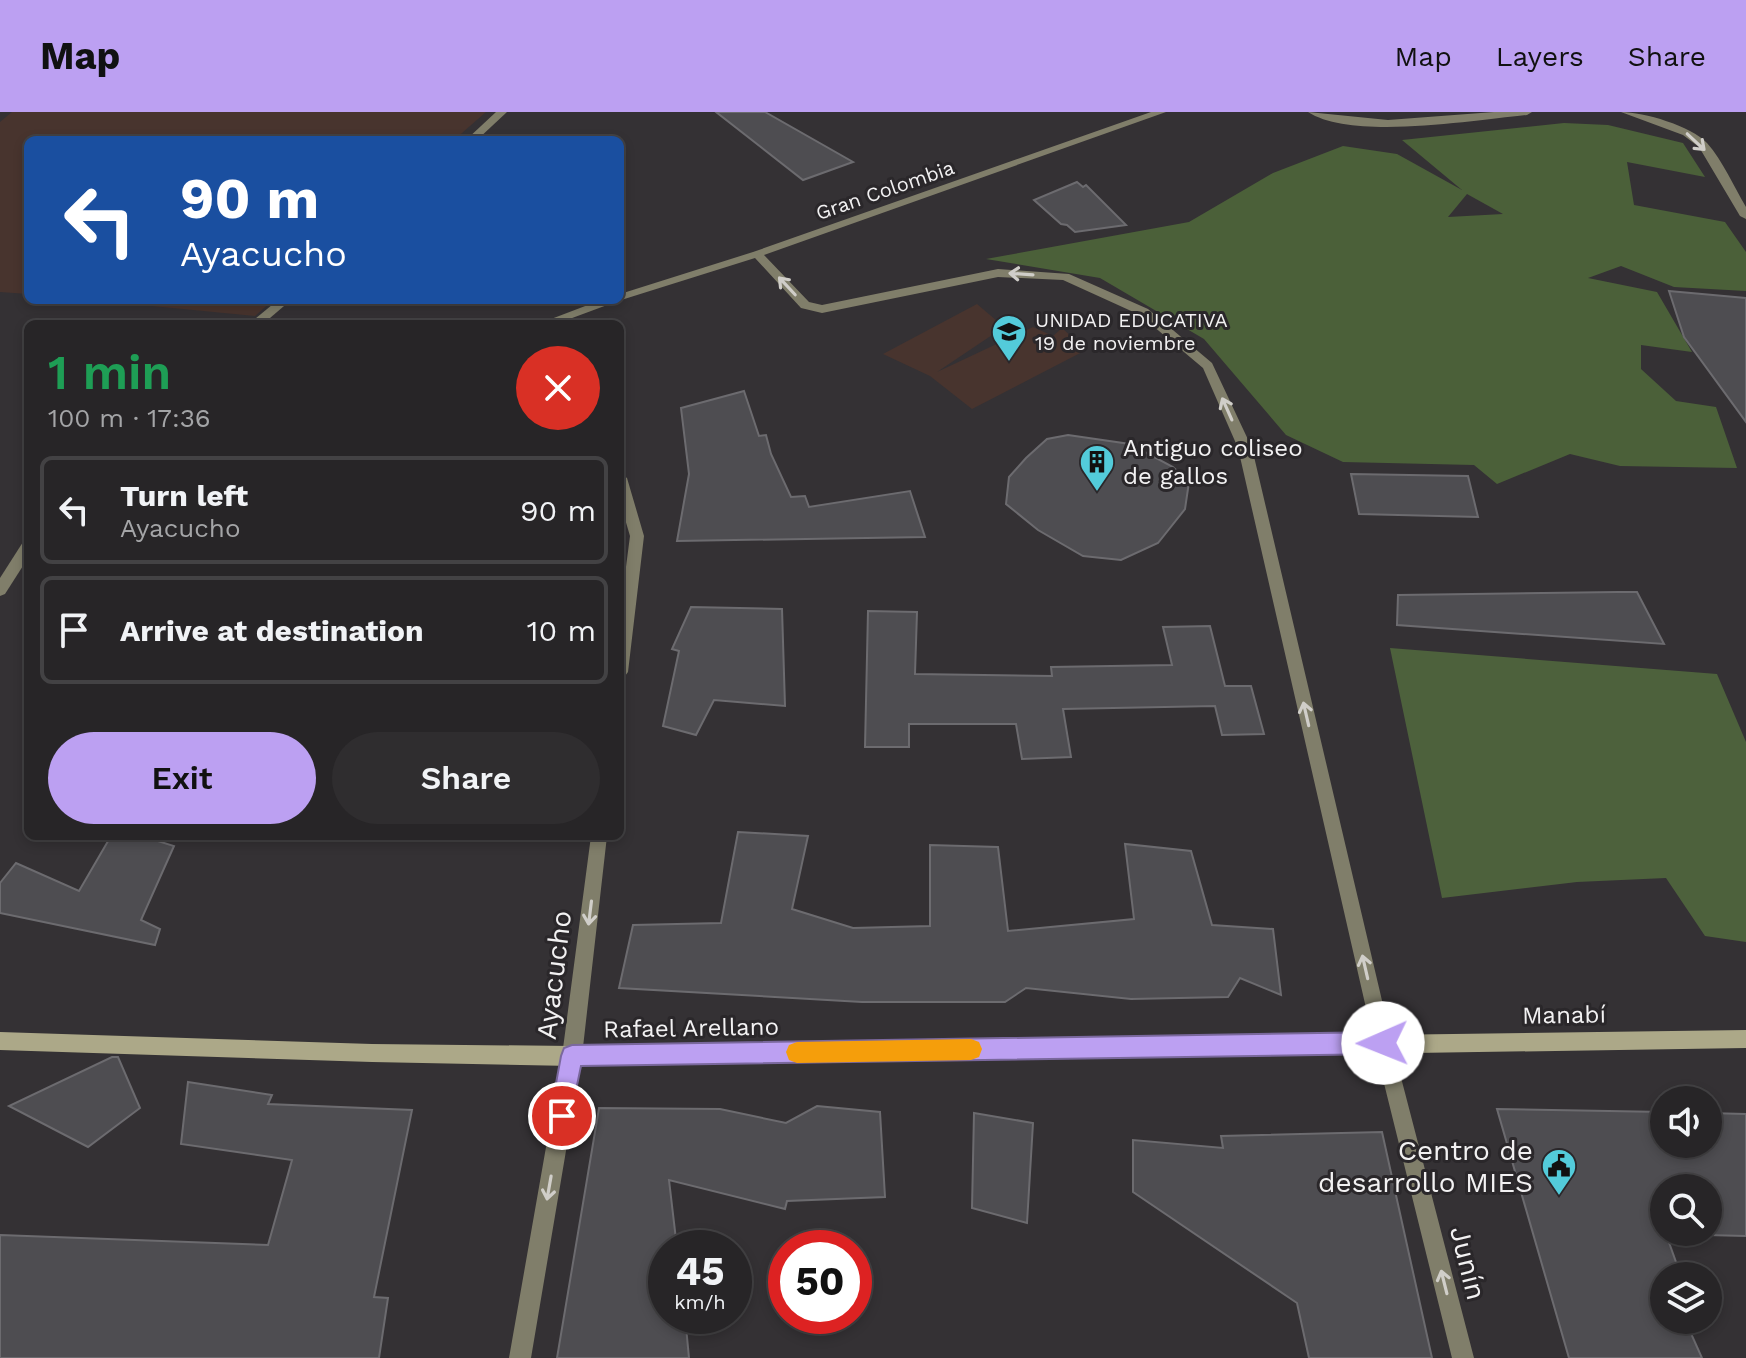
<!DOCTYPE html>
<html lang="en">
<head>
<meta charset="utf-8">
<style>
	body { margin:0; font-family:"Work Sans",sans-serif; background:#2f2d2f; color:#f1f3f6; height:100vh; display:flex; flex-direction:column; font-size:30px; white-space:nowrap }
	* { box-sizing:border-box; margin:0 }
	p { font-size:26px; color:#a4a5a7 }
	.icon { flex:none; width:44px; height:44px; fill:none; stroke:currentColor; stroke-width:2; stroke-linecap:round; stroke-linejoin:round }
	.map { position:relative; flex:1; overflow:hidden }
	.details { position:absolute; left:24px; top:208px; width:600px; height:520px; display:flex; flex-direction:column; background:#272527; border-radius:12px; box-shadow:0 4px 12px #0003,0 0 0 2px #434244 }
	.details>* { flex:none }
	.guide { position:absolute; left:24px; top:24px; width:600px; height:168px; border-radius:12px; box-shadow:0 4px 12px #0003,0 0 0 2px #434244; background:#1a4fa0; color:#fff; overflow:hidden }
	.buttons { position:absolute; left:1650px; top:974px; display:grid; gap:16px }
	.buttons a { display:grid; place-items:center; width:72px; height:72px; border-radius:50%; background:#272527; box-shadow:0 4px 12px #0003,0 0 0 2px #434244; font-size:40px }
	.speed { position:absolute; left:648px; top:1118px; display:flex; gap:16px; font-size:40px; font-weight:700; text-align:center }
	.speed>* { display:grid; place-content:center; width:104px; height:104px; border-radius:50%; background:#272527; box-shadow:0 4px 12px #0003,0 0 0 2px #434244; line-height:1 }
	.speed small { font-size:20px; font-weight:400 }
	.speed .limit { border:12px solid #d22; background:#fff; color:#111 }
	.pin { position:absolute; display:grid; place-items:center; width:68px; height:68px; color:#fff; margin:-34px; border:4px solid #fff; border-radius:50%; box-shadow:0 2px 8px #0007 }
	.me { position:absolute; width:88px; margin:-44px; rotate:269deg; stroke-linejoin:round; filter:drop-shadow(0 0 6px #0008) }
	.turn { display:flex; align-items:center; gap:28px; height:168px; padding:0 24px; font-size:36px }
	.turn .icon { width:104px; height:104px; stroke-width:2.5 }
	.turn b { display:block; font-size:56px; line-height:68px }
	.round { display:grid; place-items:center; flex:none; width:84px; height:84px; border-radius:42px; background:#2f2d2f }
	.overview { display:flex; align-items:center; justify-content:space-between; height:136px; padding:0 24px }
	h1 { font-size:48px; font-weight:600; line-height:60px; color:#1e9e55 }
	.button { display:flex; gap:16px; margin-top:auto; padding:16px 24px }
	.button a { flex:1; height:92px; border-radius:48px; background:#bca0f2; color:#111; font-size:32px; font-weight:600; line-height:92px; text-align:center }
	.button a+a { background:#2f2d2f; color:#f1f3f6 }
	ul { padding:0; list-style:none }
	li { display:flex; align-items:center; gap:24px; height:108px; margin:0 16px 12px; padding:0 8px; border:4px solid #434244; border-radius:12px }
	li div { flex:1 }
	li b { display:block; font-size:30px }
	li em { font-style:normal }
	header { display:flex; align-items:center; gap:48px; box-sizing:border-box; height:112px; padding:0 40px; background:#bca0f2; color:#111 }
	header strong { font-size:38px }
	nav { display:flex; gap:44px; margin-inline-start:auto; font-size:28px }
	.map>svg:first-child { display:block }
</style>
</head>
<body>
<header>
<strong>Map</strong>
<nav><a>Map</a><a>Layers</a><a>Share</a></nav>
</header>
<div class="map">
<svg width="1746" height="1246" viewBox="0 0 1746 1246">
	<rect width="100%" height="100%" fill="#343134"/>
	<g fill="#48342e">
		<polygon points="12,0 486,0 454,28 28,28 28,182 0,180 0,10"/>
		<polygon points="90,188 273,188 255,204"/>
		<polygon points="977,192 1004,215 937,260 1033,215 1053,224 1062,216 1086,238 972,297 930,264 883,242"/>
	</g>
	<polygon fill="#4d613c" points="1390,536 1717,562 1746,630 1746,830 1705,824 1666,766 1577,770 1442,786"/>
	<path fill="#4b6039" fill-rule="evenodd" d="M1564 11 1608 13 1683 31 1705 65 1627 50 1634 93 1725 110 1746 140V179L1674 175 1621 154 1588 166 1657 180 1692 240 1641 233V257L1676 289 1716 295 1737 356 1620 354 1570 342 1497 372 1474 353 1343 350 1286 323 1204 227 1100 166 986 147 1189 110 1273 61 1343 34 1397 42 1462 78 1402 28ZM1467 82 1503 102 1448 105Z"/>
	<g fill="#4e4d51" stroke="#6c6b6f" stroke-width="2" fill-rule="evenodd">
		<polygon points="716,0 765,0 853,50 803,68"/>
		<polygon points="1077,70 1083,75 1086,73 1126,113 1075,120 1067,113 1061,112 1034,88"/>
		<polygon points="1669,179 1746,186 1746,310 1684,225"/>
		<polygon points="744,279 759,324 766,323 771,342 791,385 805,384 809,395 910,379 925,425 677,429 689,362 681,296"/>
		<polygon points="1068,323 1130,332 1173,355 1189,370 1185,397 1158,431 1121,448 1083,444 1038,418 1006,392 1009,365 1026,346 1047,327"/>
		<polygon points="1351,362 1468,364 1478,405 1359,402"/>
		<polygon points="1617,480 1637,480 1664,532 1397,513 1398,483"/>
		<polygon points="691,495 782,497 785,594 714,588 696,623 663,614 679,539 672,537"/>
		<polygon points="868,499 917,500 915,562 1052,564 1051,555 1172,553 1163,515 1210,514 1225,574 1251,574 1264,622 1222,623 1215,594 1063,597 1071,645 1022,647 1016,612 909,612 909,635 865,635"/>
		<polygon points="738,720 808,724 792,797 853,816 930,814 930,733 998,735 1008,819 1134,807 1125,732 1191,739 1212,813 1273,817 1281,883 1240,866 1228,885 1131,887 1026,876 1005,890 862,890 619,876 633,813 721,811"/>
		<polygon points="111,724 142,724 174,734 141,808 160,817 155,833 0,801 0,771 16,751 79,779"/>
		<polygon points="112,945 118,945 140,996 88,1035 9,994"/>
		<polygon points="188,970 272,983 268,992 412,998 374,1185 388,1186 379,1246 0,1246 0,1123 268,1133 292,1048 181,1032"/>
		<polygon points="817,994 880,1000 885,1085 787,1089 785,1097 669,1068 677,1136 666,1136 666,1204 685,1204 689,1246 557,1246 599,996 720,997 786,1011"/>
		<path d="M1497 997 1664 1000V1032H1708V1001L1746 1002V1124L1666 1122 1681 1164H1664V1208H1685L1702 1246H1569ZM1664 1076H1708V1120H1664Z"/>
		<polygon points="974,1001 1033,1011 1027,1111 972,1096"/>
		<polygon points="1382,1020 1432,1246 1309,1246 1297,1191 1133,1080 1133,1028 1223,1036 1221,1024"/>
	</g>
	<g fill="none" stroke-linecap="round" stroke-linejoin="round">
		<g fill="#807e6a" fill-rule="evenodd">
			<polygon points="496,0 507,0 477,28 466,28"/>
			<polygon points="1151,0 1166,0 764,143 809,190 822,193 998,157 1069,162 1148,197 1212,251 1252,336 1392,931 1474,1246 1452,1246 1374,931 1238,336 1203,256 1140,203 1063,168 998,165 822,201 801,196 755,146 618,189 556,212 538,212 601,188 620,188 620,182 753,140"/>
			<path d="M1308 0 1388 8 1494 0H1532L1527 3C1473 8 1353 29 1308 0Z"/>
			<path d="M1621 0C1644 0 1691 14 1707 31 1723 49 1734 75 1746 95V107L1740 104 1699 35 1683 23Z"/>
			<polygon points="278,188 291,188 263,212 249,212"/>
			<polygon points="620,361 627,366 644,424 628,560 625,564 620,566 620,501 630,424 620,390"/>
			<polygon points="28,429 28,446 5,482 0,484 0,466 23,430"/>
			<polygon points="591,724 607,724 582,944 531,1246 509,1246 562,944"/>
		</g>
		<polygon fill="#aca888" fill-rule="evenodd" points="1746,918 1746,936 572,954 372,950 0,938 0,920 372,932 572,934"/>
	</g>
	<defs><path id="oneway-shaft" d="M-6 0H5M1.5-3L5.5 0L1.5 3" fill="none" stroke-width="1.6" stroke-linecap="round" stroke-linejoin="round" transform="scale(2)"/></defs>
	<g stroke="#d0cec9">
		<use href="#oneway-shaft" transform="translate(1696 30) rotate(43)"/>
		<use href="#oneway-shaft" transform="translate(1021 162) rotate(-176)"/>
		<use href="#oneway-shaft" transform="translate(787 174) rotate(-133)"/>
		<use href="#oneway-shaft" transform="translate(1227 297) rotate(-114)"/>
		<use href="#oneway-shaft" transform="translate(1306 602) rotate(-103)"/>
		<use href="#oneway-shaft" transform="translate(590 801) rotate(97)"/>
		<use href="#oneway-shaft" transform="translate(1365 855) rotate(-103)"/>
		<use href="#oneway-shaft" transform="translate(549 1076) rotate(100)"/>
		<use href="#oneway-shaft" transform="translate(1444 1170) rotate(-104)"/>
	</g>
	<polygon fill="#bca0f2" stroke="#7a689d" stroke-width="2" points="1383,920 1390,923 1393,931 1390,939 1383,942 581,954 569,1012 562,1015 554,1012 550,1004 561,944 564,936 572,933"/>
	<polygon fill="#f59e0b" points="971,927 979,930 982,937 979,945 971,948 797,951 789,948 786,940 789,933 797,930"/>
	<defs>
		<symbol id="school-pin" viewBox="-11 -11 22 30"><path d="M0 17L-7.5 6A9.5 9.5 0 1 1 7.5 6Z" fill="#53cbda" stroke="#2a272a"/><path d="M0-5L7-2L0 1L-7-2ZM-4 1L0 2.5L4 1V4Q0 6-4 4Z" fill="#111"/></symbol>
		<symbol id="building-pin" viewBox="-11 -11 22 30"><path d="M0 17L-7.5 6A9.5 9.5 0 1 1 7.5 6Z" fill="#53cbda" stroke="#2a272a"/><path d="M-4-6H4V6H1V3H-1V6H-4ZM-2.5-4.3h1.7v1.8h-1.7ZM.8-4.3h1.7v1.8H.8ZM-2.5-1h1.7V.8h-1.7ZM.8-1h1.7V.8H.8Z" fill="#111"/></symbol>
		<symbol id="civic-pin" viewBox="-11 -11 22 30"><path d="M0 17L-7.5 6A9.5 9.5 0 1 1 7.5 6Z" fill="#53cbda" stroke="#2a272a"/><path d="M-.6-6.5H3V-4.5H.6V-3L4-1V1h2V6H-6V1h2V-1L-.6-3ZM-1.2 2.5V6h2.4V2.5Z" fill="#111"/></symbol>
	</defs>
	<g fill-rule="evenodd">
		<use href="#school-pin" x="989" y="200" width="40" height="54"/>
		<use href="#building-pin" x="1077" y="330" width="40" height="54"/>
		<use href="#civic-pin" x="1539" y="1034" width="40" height="54"/>
	</g>
	<g text-anchor="middle" dominant-baseline="central" stroke-width="6" stroke-linejoin="round" paint-order="stroke">
		<g font-size="20" fill="#f2f1f2" stroke="#2a272a">
			<text transform="translate(885 78) rotate(-19)">Gran Colombia</text>
		</g>
		<g font-size="20" fill="#f2f1f2" stroke="#2a272a" text-anchor="start">
			<text x="1035" y="208">UNIDAD EDUCATIVA<tspan x="1035" dy="23">19 de noviembre</tspan></text>
		</g>
		<g font-size="24" fill="#f2f1f2" stroke="#2a272a" text-anchor="start">
			<text x="1123" y="336">Antiguo coliseo<tspan x="1123" dy="28">de gallos</tspan></text>
		</g>
		<g font-size="24" fill="#f2f1f2" stroke="#2a272a">
			<text transform="translate(1564 903) rotate(-1)">Manabí</text>
			<text transform="translate(691 916) rotate(-1)">Rafael Arellano</text>
		</g>
		<g font-size="28" fill="#f2f1f2" stroke="#2a272a">
			<text transform="translate(554 863) rotate(-83)">Ayacucho</text>
			<text transform="translate(1468 1151) rotate(76)">Junín</text>
		</g>
		<g font-size="28" fill="#f2f1f2" stroke="#2a272a" text-anchor="end">
			<text x="1533" y="1038">Centro de<tspan x="1533" dy="32">desarrollo MIES</tspan></text>
		</g>
	</g>
</svg>
<div class="buttons">
<a><svg class="icon" aria-label="sound" viewBox="0 0 24 24"><path d="M4 9h4l5-4v14l-5-4H4zM17 9q2 3 0 6"/></svg></a>
<a><svg class="icon" aria-label="search" viewBox="0 0 24 24"><circle cx="10" cy="10" r="6"/><path d="M15 15l6 6"/></svg></a>
<a><svg class="icon" aria-label="layers" viewBox="0 0 24 24"><path d="M12 4l9 5-9 5-9-5zM3 14l9 5 9-5"/></svg></a>
</div>
<div class="speed"><div>45<small>km/h</small></div><div class="limit">50</div></div>
<div class="pin" style="left:562px;top:1004px;background:#d93025"><svg class="icon" aria-label="arrive" viewBox="0 0 24 24"><path d="M6 21V4h12l-3 4 3 4H6"/></svg></div>
<svg class="me" style="left:1383px;top:931px" viewBox="-20 -20 40 40"><circle r="19" fill="#fff"/><path d="M0-13L10 11 0 6-10 11z" fill="#bca0f2"/></svg>
<div class="guide">
<div class="turn"><svg class="icon" aria-label="left" viewBox="0 0 24 24"><path d="M17 20v-9H6M10 6l-5 5 5 5"/></svg><div><b>90 m</b>Ayacucho</div></div>
</div>
<section class="details">
<div class="overview"><div><h1>1 min</h1><p>100 m · 17:36</p></div><a class="round" style="background:#d93025;color:#fff"><svg class="icon" aria-label="close" viewBox="0 0 24 24"><path d="M6 6l12 12M18 6L6 18"/></svg></a></div>
<ul>
<li><svg class="icon" aria-label="left" viewBox="0 0 24 24"><path d="M17 20v-9H6M10 6l-5 5 5 5"/></svg><div><b>Turn left</b><p>Ayacucho</p></div><em>90 m</em></li>
<li><svg class="icon" aria-label="arrive" viewBox="0 0 24 24"><path d="M6 21V4h12l-3 4 3 4H6"/></svg><div><b>Arrive at destination</b></div><em>10 m</em></li>
</ul>
<div class="button"><a>Exit</a><a>Share</a></div>
</section>
</div>
</body>
</html>
